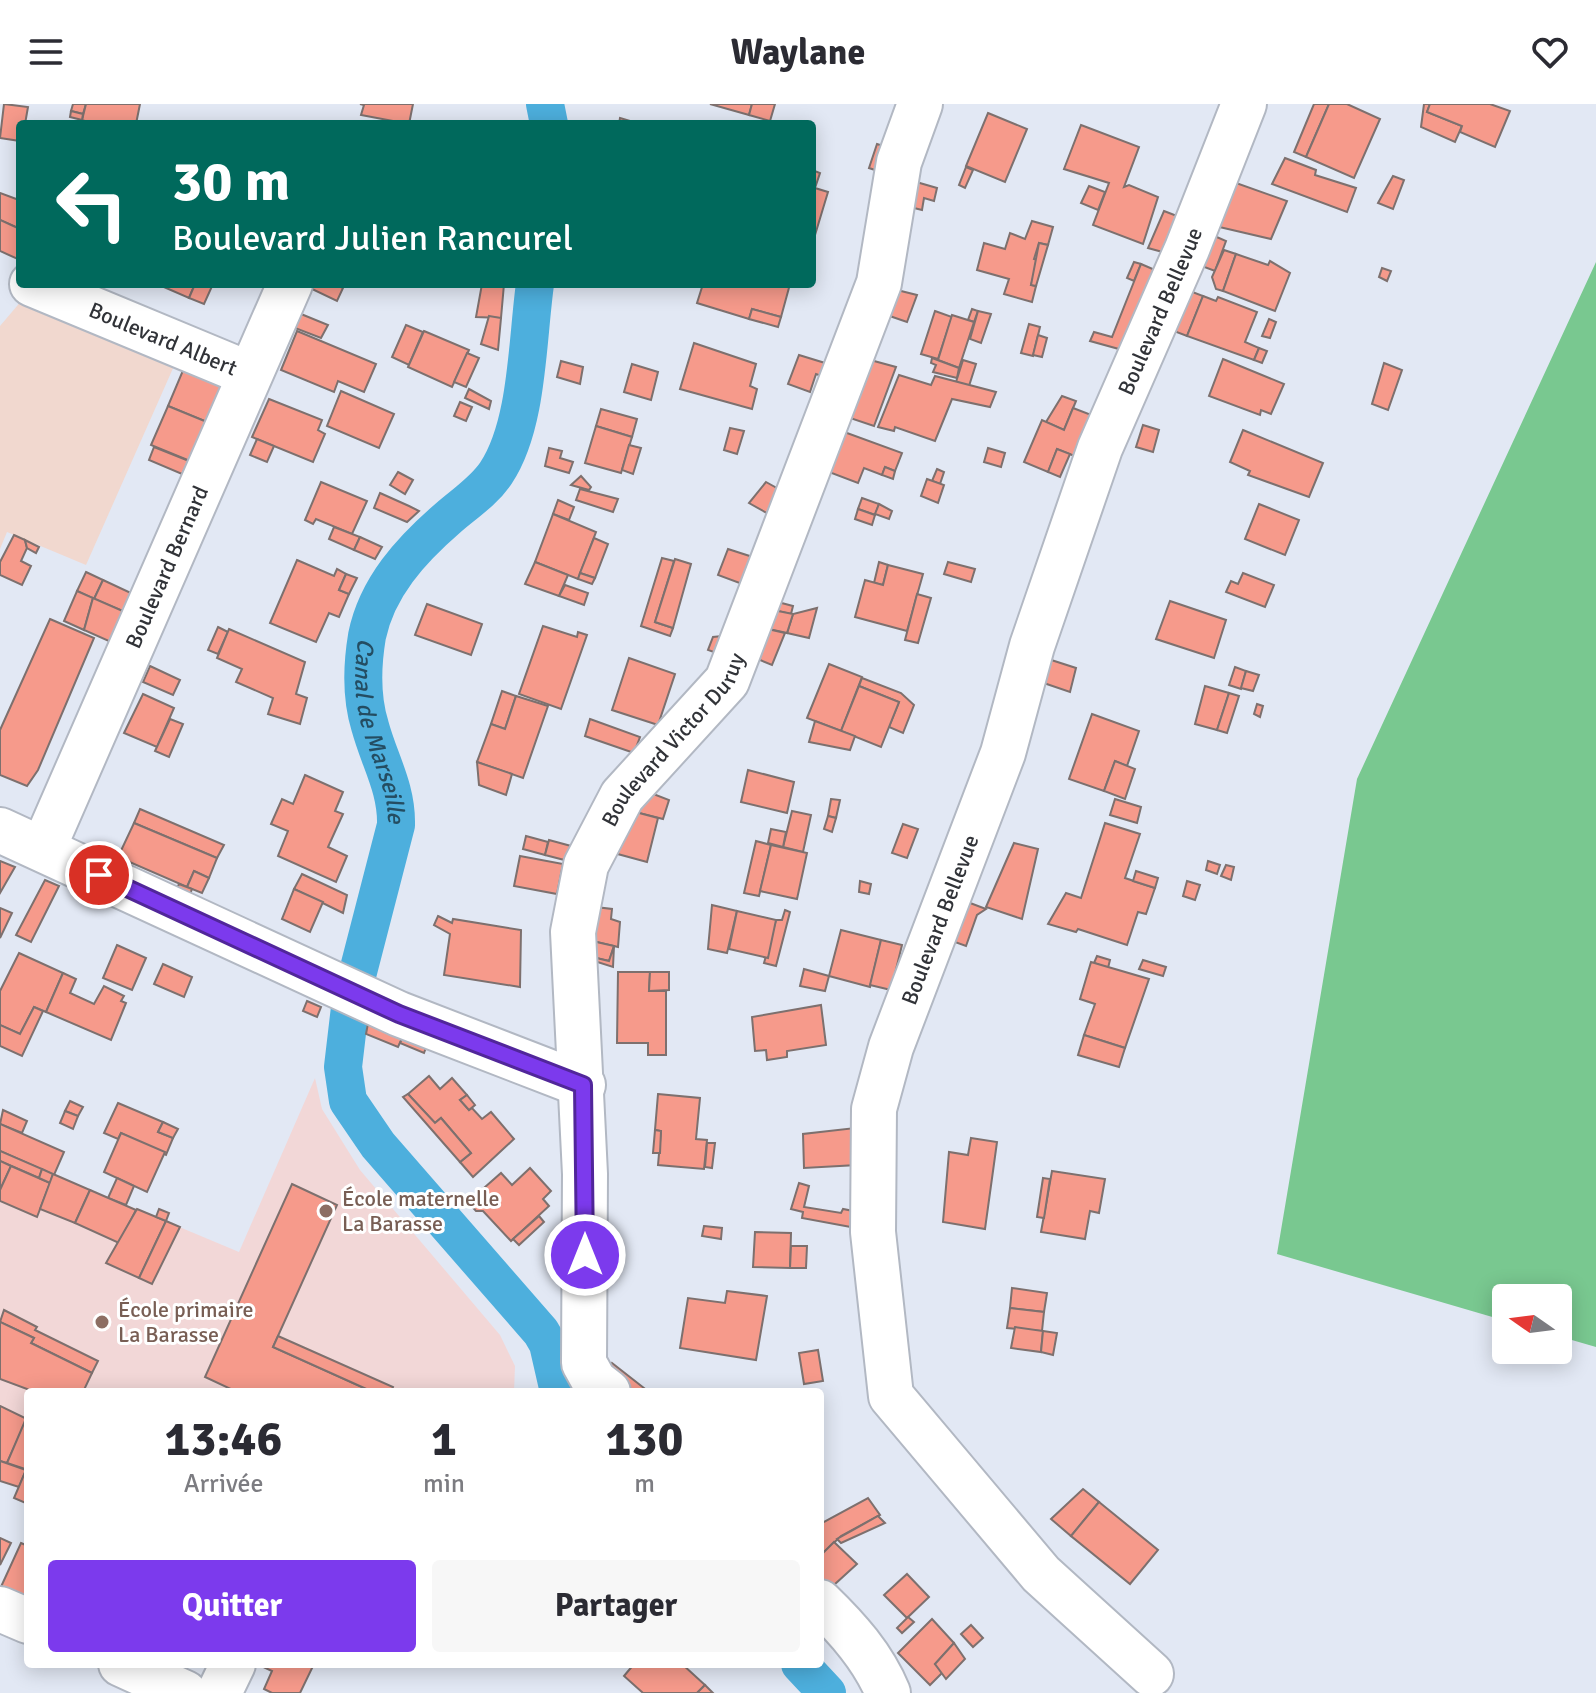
<!DOCTYPE html>
<html lang="fr">
<head>
<meta charset="utf-8">
<style>
	body { margin:0; font-family:Signika,sans-serif; background:#f7f7f7; color:#2b2b33; height:100vh; display:flex; flex-direction:column; font-size:30px; white-space:nowrap }
	* { box-sizing:border-box; margin:0 }
	p { font-size:26px; color:#7c7c81 }
	.icon { flex:none; width:44px; height:44px; fill:none; stroke:currentColor; stroke-width:2; stroke-linecap:round; stroke-linejoin:round }
	.map { position:relative; flex:1; overflow:hidden }
	.panel { position:absolute; left:24px; top:1284px; width:800px; height:280px; display:flex; flex-direction:column; background:#fff; border-radius:8px; box-shadow:0 4px 20px #0003 }
	.panel>* { flex:none }
	.guide { position:absolute; left:16px; top:16px; width:800px; height:168px; border-radius:8px; box-shadow:0 4px 20px #0003; background:#00695c; color:#fff; overflow:hidden }
	.needle { width:52px; rotate:284deg }
	.buttons { position:absolute; left:1492px; top:1180px; display:grid; gap:16px }
	.buttons a { display:grid; place-items:center; width:80px; height:80px; border-radius:8px; background:#fff; box-shadow:0 4px 20px #0003; font-size:40px }
	.pin { position:absolute; display:grid; place-items:center; width:68px; height:68px; color:#fff; margin:-34px; border:4px solid #fff; border-radius:50%; box-shadow:0 2px 8px #0007 }
	.me { position:absolute; width:88px; margin:-44px; rotate:0deg; stroke-linejoin:round; filter:drop-shadow(0 0 6px #0008) }
	.turn { display:flex; align-items:center; gap:28px; height:168px; padding:0 24px; font-size:36px }
	.turn .icon { width:104px; height:104px; stroke-width:2.5 }
	.turn b { display:block; font-size:56px; line-height:68px }
	.eta { display:flex; justify-content:space-evenly; align-items:center; height:136px; text-align:center }
	.eta b { font-size:48px; font-weight:700; line-height:56px }
	.cta { display:flex; gap:16px; margin-top:auto; padding:16px 24px }
	.cta a { flex:1; height:92px; border-radius:8px; background:#7c3aed; color:#fff; font-size:32px; font-weight:700; line-height:92px; text-align:center }
	.cta a+a { background:#f7f7f7; color:#2b2b33 }
	header { display:flex; justify-content:space-between; align-items:center; height:104px; padding:0 24px; background:#fff; font-size:36px; font-weight:700 }
	.map>svg:first-child { display:block }
</style>
</head>
<body>
<header><svg class="icon" aria-label="menu" viewBox="0 0 24 24"><path d="M4 6h16M4 12h16M4 18h16"/></svg>Waylane<svg class="icon" aria-label="heart" viewBox="0 0 24 24"><path d="M12 20l-8-8c-3-5 5-10 8-4 3-6 11-1 8 4z"/></svg></header>
<div class="map">
<svg width="1596" height="1589" viewBox="0 0 1596 1589">
	<rect width="100%" height="100%" fill="#e2e8f4"/>
	<polygon fill="#f1d8cf" points="23,195 174,262 86,461 7,428 0,445 0,222"/>
	<polygon fill="#f2d7d7" points="315,974 322,1005 360,1066 500,1231 515,1262 514,1288 28,1288 26,1314 0,1302 0,1057 49,1079 53,1070 239,1148"/>
	<polygon fill="#79c890" points="1596,158 1596,1243 1558,1232 1558,1194 1506,1194 1506,1217 1277,1150 1357,675"/>
	<g fill="none" stroke-linecap="round" stroke-linejoin="round">
		<g stroke="#4dafdd" stroke-width="38">
			<polyline points="545,0 549,20"/>
			<path id="s1" d="M535 180C527 237 528 321 496 369 484 387 464 400 448 414 411 446 377 483 367 532 362 562 361 593 370 622 379 656 397 684 396 721L351 895 343 963 348 997 378 1041 541 1228 548 1240 559 1288"/>
			<polyline points="800,1560 827,1589"/>
		</g>
	</g>
	<g fill="#f69a8b" stroke="#7d706e" stroke-width="2">
		<polygon points="4,0 28,3 25,20 20,20 20,37 0,34"/>
		<polygon points="73,0 86,0 83,10 71,7"/>
		<polygon points="86,0 140,0 136,20 93,20 82,16"/>
		<polygon points="360,0 413,0 409,20 361,11 364,1"/>
		<polygon points="710,0 752,0 749,11"/>
		<polygon points="752,0 775,0 770,17 749,11"/>
		<polygon points="1314,0 1329,0 1306,53 1294,48"/>
		<polygon points="1329,0 1347,0 1380,15 1354,74 1306,53"/>
		<polygon points="1424,0 1430,0 1427,8 1462,22 1455,38 1421,23"/>
		<polygon points="1430,0 1490,0 1510,7 1495,43 1460,28 1462,22 1427,8"/>
		<polygon points="71,7 83,10 82,16 70,13"/>
		<polygon points="988,9 1027,25 1005,78 966,62"/>
		<polygon points="620,14 640,20 619,20"/>
		<polygon points="1081,21 1139,43 1124,83 1129,81 1158,93 1143,140 1093,121 1109,79 1064,65"/>
		<polygon points="877,40 895,46 887,70 869,64"/>
		<polygon points="1285,54 1316,66 1315,71 1356,84 1347,108 1272,80"/>
		<polygon points="966,63 973,66 965,84 959,81"/>
		<polygon points="812,66 820,69 815,84 828,88 812,141"/>
		<polygon points="1393,72 1404,76 1393,105 1378,99"/>
		<polygon points="1222,74 1287,97 1271,135 1215,122"/>
		<polygon points="906,75 937,84 934,97 924,94 922,106 902,101"/>
		<polygon points="1089,82 1105,88 1098,106 1081,99"/>
		<polygon points="0,89 19,96 20,125 0,116"/>
		<polygon points="1164,107 1190,117 1177,152 1148,144"/>
		<polygon points="0,116 20,125 20,156 0,147"/>
		<polygon points="1032,117 1053,123 1048,141 1039,139 1034,155 1038,156 1031,181 1036,182 1032,198 1004,190 1009,175 977,166 984,139 1005,145 1010,129 1025,135"/>
		<polygon points="1203,127 1226,137 1215,167 1191,158"/>
		<polygon points="1039,139 1048,141 1036,182 1031,181"/>
		<polygon points="1224,146 1236,150 1223,187 1216,185 1212,173"/>
		<polygon points="1236,150 1268,161 1270,157 1290,169 1275,207 1223,187"/>
		<polygon points="1134,158 1141,160 1134,177 1127,174"/>
		<polygon points="1141,160 1169,172 1137,250 1090,237 1094,228 1112,233"/>
		<polygon points="1382,164 1391,167 1387,177 1379,173"/>
		<polygon points="157,180 195,180 189,194"/>
		<polygon points="195,180 213,180 204,200 189,194"/>
		<polygon points="314,180 335,180 343,184 337,197 312,185"/>
		<polygon points="482,180 504,180 501,214 476,213"/>
		<polygon points="703,180 790,180 781,213 752,205 749,215 697,199"/>
		<polygon points="889,184 917,191 907,218 881,209"/>
		<polygon points="1182,184 1203,192 1187,232 1166,224"/>
		<polygon points="1203,192 1216,197 1218,193 1257,208 1245,238 1259,244 1254,256 1187,232"/>
		<polygon points="752,205 781,213 778,223 749,215"/>
		<polygon points="972,205 978,207 974,218 968,216"/>
		<polygon points="935,207 952,213 938,255 921,250"/>
		<polygon points="978,207 991,210 981,239 970,235"/>
		<polygon points="301,210 328,221 321,234 295,224"/>
		<polygon points="952,211 974,218 959,264 938,256"/>
		<polygon points="489,212 501,214 498,246 481,240"/>
		<polygon points="1269,215 1276,218 1270,234 1262,232"/>
		<polygon points="1029,220 1040,223 1033,252 1021,249"/>
		<polygon points="406,221 423,228 409,261 392,253"/>
		<polygon points="297,227 376,260 364,288 338,277 334,288 281,266"/>
		<polygon points="424,227 469,246 452,283 408,263"/>
		<polygon points="1038,231 1047,234 1042,253 1033,251"/>
		<polygon points="694,239 756,260 750,282 757,285 752,305 680,285"/>
		<polygon points="1259,244 1267,247 1262,259 1254,256"/>
		<polygon points="467,249 479,254 466,283 454,278"/>
		<polygon points="799,251 838,263 833,276 816,270 810,288 788,280"/>
		<polygon points="863,254 896,263 874,322 841,311"/>
		<polygon points="932,254 959,264 957,274 933,268 936,261 931,259"/>
		<polygon points="1223,255 1284,280 1271,310 1261,306 1260,311 1209,292"/>
		<polygon points="963,256 976,260 969,282 956,278"/>
		<polygon points="561,257 583,263 580,280 557,273"/>
		<polygon points="1384,259 1402,266 1388,306 1372,300"/>
		<polygon points="632,260 658,268 651,296 624,288"/>
		<polygon points="184,264 223,281 207,318 168,302"/>
		<polygon points="899,271 931,281 935,272 996,288 990,303 952,295 935,337 895,323 894,327 878,323"/>
		<polygon points="469,285 491,297 489,305 465,294"/>
		<polygon points="341,287 394,310 379,344 327,322"/>
		<polygon points="1062,292 1076,297 1064,326 1046,318"/>
		<polygon points="269,295 322,316 318,326 325,330 313,358 252,333"/>
		<polygon points="460,298 472,303 466,317 454,312"/>
		<polygon points="168,302 207,318 190,357 151,341"/>
		<polygon points="1073,304 1094,312 1077,353 1057,345 1048,368 1024,358 1042,316 1064,326"/>
		<polygon points="601,305 637,315 632,333 596,322"/>
		<polygon points="1143,321 1159,326 1153,348 1136,343"/>
		<polygon points="596,322 632,333 621,369 585,359"/>
		<polygon points="730,324 744,327 737,350 724,346"/>
		<polygon points="836,325 902,349 895,367 885,363 882,371 864,364 858,379 821,365"/>
		<polygon points="1243,326 1323,359 1309,393 1248,371 1250,367 1230,358"/>
		<polygon points="257,335 274,342 267,358 250,351"/>
		<polygon points="629,341 641,344 633,370 622,366"/>
		<polygon points="154,343 189,357 182,370 149,356"/>
		<polygon points="549,344 562,347 560,354 573,358 569,369 545,362"/>
		<polygon points="988,344 1005,349 1001,363 984,358"/>
		<polygon points="1057,345 1070,350 1060,373 1048,368"/>
		<polygon points="885,363 895,367 893,375 882,371"/>
		<polygon points="937,365 944,368 940,380 932,377"/>
		<polygon points="398,368 413,376 405,390 390,381"/>
		<polygon points="581,372 591,383 589,386 571,381"/>
		<polygon points="927,375 944,381 938,399 921,392"/>
		<polygon points="321,378 367,397 352,430 316,415 313,420 305,416"/>
		<polygon points="766,378 791,392 781,417 749,399"/>
		<polygon points="580,385 618,395 613,408 576,396"/>
		<polygon points="380,389 409,402 419,407 407,418 374,404"/>
		<polygon points="862,394 879,400 875,411 858,405"/>
		<polygon points="558,396 574,403 569,416 553,410"/>
		<polygon points="879,400 892,407 889,415 875,410"/>
		<polygon points="1259,400 1299,416 1285,451 1245,435"/>
		<polygon points="858,405 875,411 872,421 855,415"/>
		<polygon points="553,410 596,428 578,475 535,458"/>
		<polygon points="334,423 360,433 354,446 329,435"/>
		<polygon points="14,431 25,436 27,444 21,457 31,462 22,481 0,471 0,458"/>
		<polygon points="360,433 382,443 375,455 354,446"/>
		<polygon points="594,434 608,440 595,474 580,469"/>
		<polygon points="25,436 39,443 36,449 27,444"/>
		<polygon points="728,445 765,457 753,484 718,471"/>
		<polygon points="662,454 674,457 655,518 673,524 670,532 641,522"/>
		<polygon points="675,455 691,460 673,524 655,518"/>
		<polygon points="297,456 334,472 337,465 346,470 339,486 349,490 339,513 329,509 316,538 270,519"/>
		<polygon points="535,458 568,471 559,492 525,480"/>
		<polygon points="879,458 888,461 883,481 874,479"/>
		<polygon points="948,458 975,465 971,478 944,470"/>
		<polygon points="888,461 923,470 907,527 855,513 865,476 883,481"/>
		<polygon points="86,468 103,476 94,495 77,487"/>
		<polygon points="580,469 595,474 592,480 578,475"/>
		<polygon points="1243,469 1274,481 1265,503 1226,488 1231,477 1238,480"/>
		<polygon points="346,470 357,474 349,490 339,486"/>
		<polygon points="103,476 133,490 125,508 94,495"/>
		<polygon points="565,481 588,489 584,501 559,492"/>
		<polygon points="77,487 93,494 84,526 64,517"/>
		<polygon points="917,490 931,494 918,539 905,536"/>
		<polygon points="93,494 125,508 111,538 84,526"/>
		<polygon points="774,497 793,502 791,510 773,506"/>
		<polygon points="1170,497 1226,516 1214,554 1156,535"/>
		<polygon points="427,500 482,520 471,551 415,531"/>
		<polygon points="817,504 809,534 787,529 793,510"/>
		<polygon points="768,505 793,510 787,529 759,523"/>
		<polygon points="50,515 94,534 38,666 27,682 0,671 0,626"/>
		<polygon points="543,522 577,533 578,528 587,531 561,605 519,590"/>
		<polygon points="218,523 228,528 218,550 208,546"/>
		<polygon points="759,523 785,529 772,561 748,551"/>
		<polygon points="229,525 305,558 296,590 307,594 300,620 268,610 273,594 236,578 242,565 217,554"/>
		<polygon points="722,532 725,552 708,546 713,533"/>
		<polygon points="1042,553 1076,564 1070,588 1035,576"/>
		<polygon points="629,554 675,570 658,621 612,606"/>
		<polygon points="829,560 862,573 841,627 807,614"/>
		<polygon points="150,562 180,576 173,591 143,578"/>
		<polygon points="1235,563 1246,567 1241,585 1229,581"/>
		<polygon points="1246,567 1259,571 1253,587 1241,584"/>
		<polygon points="862,574 901,589 914,601 903,629 889,623 899,598 859,582"/>
		<polygon points="859,582 899,598 881,643 841,627"/>
		<polygon points="1205,582 1229,589 1217,626 1195,620"/>
		<polygon points="502,587 516,592 505,625 491,620"/>
		<polygon points="1229,589 1239,592 1227,629 1217,626"/>
		<polygon points="143,590 174,604 157,643 124,629"/>
		<polygon points="516,592 548,602 523,674 477,658 491,620 505,625"/>
		<polygon points="1257,600 1263,602 1260,613 1254,610"/>
		<polygon points="1092,610 1139,627 1127,662 1115,657 1104,687 1069,675"/>
		<polygon points="170,615 183,620 169,653 155,647"/>
		<polygon points="590,615 640,633 634,649 585,632"/>
		<polygon points="815,617 855,632 850,646 809,638"/>
		<polygon points="1115,657 1135,665 1125,695 1104,687"/>
		<polygon points="477,658 512,670 506,691 479,681"/>
		<polygon points="748,666 794,678 787,709 741,698"/>
		<polygon points="305,671 343,688 335,707 343,710 328,743 347,752 336,778 278,752 288,727 271,720 282,695 293,700"/>
		<polygon points="643,686 669,696 663,715 635,708"/>
		<polygon points="831,695 840,696 836,714 828,712"/>
		<polygon points="1115,695 1141,703 1137,719 1110,711"/>
		<polygon points="140,705 224,741 217,754 134,719"/>
		<polygon points="624,705 658,714 647,758 603,746"/>
		<polygon points="792,707 811,711 803,748 783,743"/>
		<polygon points="828,712 836,714 832,728 824,725"/>
		<polygon points="134,719 217,754 209,774 194,767 187,783 118,753"/>
		<polygon points="1105,719 1140,730 1125,774 1155,784 1146,810 1138,808 1127,841 1078,825 1076,828 1048,820 1066,789 1081,794"/>
		<polygon points="903,720 918,725 907,754 892,749"/>
		<polygon points="771,725 786,728 783,743 768,739"/>
		<polygon points="526,732 548,738 545,751 523,745"/>
		<polygon points="549,736 582,745 576,759 545,751"/>
		<polygon points="756,737 771,741 759,792 744,789"/>
		<polygon points="1014,739 1038,745 1022,815 986,803"/>
		<polygon points="771,741 807,749 797,795 760,787"/>
		<polygon points="520,752 563,760 557,790 514,782"/>
		<polygon points="0,757 15,763 0,789"/>
		<polygon points="1208,757 1220,761 1217,770 1206,766"/>
		<polygon points="1226,761 1234,763 1231,776 1221,772"/>
		<polygon points="194,767 209,774 202,789 187,783"/>
		<polygon points="1136,767 1158,774 1155,784 1133,777"/>
		<polygon points="302,770 347,791 343,809 294,785"/>
		<polygon points="45,776 59,782 31,838 16,831"/>
		<polygon points="860,777 871,780 869,790 859,788"/>
		<polygon points="1187,777 1200,781 1195,796 1183,792"/>
		<polygon points="179,780 192,785 190,790 177,784"/>
		<polygon points="294,785 323,798 310,828 282,815"/>
		<polygon points="957,794 986,805 977,811 966,842 941,833"/>
		<polygon points="712,801 737,807 727,849 708,845"/>
		<polygon points="587,802 612,805 611,815 620,818 618,843 584,835"/>
		<polygon points="0,804 12,809 0,834"/>
		<polygon points="785,806 790,808 776,862 764,859 776,816 782,816"/>
		<polygon points="737,807 776,816 768,854 729,845"/>
		<polygon points="438,812 452,819 453,815 521,826 520,883 444,871 450,830 434,821"/>
		<polygon points="841,826 881,836 870,883 829,872"/>
		<polygon points="881,836 902,841 891,886 870,881"/>
		<polygon points="592,837 614,842 609,857 588,852"/>
		<polygon points="117,841 146,854 132,886 103,874"/>
		<polygon points="614,842 613,863 588,855 588,852 609,857"/>
		<polygon points="19,849 63,869 46,908 34,903 20,930 0,921 0,887"/>
		<polygon points="1097,852 1110,856 1108,864 1094,859"/>
		<polygon points="1143,856 1166,863 1163,872 1139,865"/>
		<polygon points="1091,858 1149,875 1125,944 1084,931 1095,900 1080,895"/>
		<polygon points="163,860 192,873 184,893 154,880"/>
		<polygon points="804,865 829,872 825,887 800,882"/>
		<polygon points="618,868 650,868 649,887 666,887 666,951 648,951 648,939 617,939"/>
		<polygon points="650,868 669,868 669,886 649,887"/>
		<polygon points="63,869 76,875 70,889 94,900 104,882 124,892 121,897 126,899 111,936 46,908"/>
		<polygon points="307,897 321,903 317,913 303,907"/>
		<polygon points="821,901 826,941 787,947 787,953 767,956 766,946 755,947 752,913"/>
		<polygon points="34,903 43,907 22,952 0,942 0,921 20,930"/>
		<polygon points="369,914 405,928 398,943 366,930"/>
		<polygon points="405,928 428,938 424,949 400,939"/>
		<polygon points="1084,931 1125,944 1119,963 1078,951"/>
		<polygon points="429,972 440,985 452,974 467,991 460,996 469,1006 472,1004 482,1015 491,1008 514,1035 473,1073 460,1058 471,1049 441,1014 435,1019 408,990"/>
		<polygon points="408,990 435,1019 441,1014 471,1049 460,1058 403,993"/>
		<polygon points="658,990 700,994 696,1035 707,1036 704,1065 658,1061 661,1027 655,1026"/>
		<polygon points="467,991 475,1001 469,1006 460,996"/>
		<polygon points="70,997 83,1003 78,1012 65,1007"/>
		<polygon points="118,999 163,1018 158,1028 173,1034 166,1051 121,1029 118,1035 104,1029"/>
		<polygon points="3,1006 27,1017 22,1029 0,1020"/>
		<polygon points="65,1007 78,1012 73,1025 60,1019"/>
		<polygon points="163,1018 178,1025 173,1034 158,1028"/>
		<polygon points="0,1020 64,1048 54,1071 0,1047"/>
		<polygon points="855,1024 857,1061 804,1064 803,1030"/>
		<polygon points="655,1026 661,1027 660,1049 653,1049"/>
		<polygon points="121,1029 165,1048 147,1088 104,1068"/>
		<polygon points="971,1034 997,1038 985,1125 943,1118 949,1048 968,1051"/>
		<polygon points="707,1039 715,1039 712,1064 705,1063"/>
		<polygon points="0,1047 42,1065 39,1074 0,1057"/>
		<polygon points="0,1057 11,1062 0,1086"/>
		<polygon points="11,1062 50,1079 37,1113 0,1097 0,1086"/>
		<polygon points="530,1064 551,1087 543,1095 549,1102 511,1137 483,1107 476,1107 468,1098 501,1069 512,1081"/>
		<polygon points="42,1065 53,1070 50,1079 39,1074"/>
		<polygon points="1052,1067 1105,1075 1099,1109 1090,1107 1085,1135 1041,1128"/>
		<polygon points="53,1070 90,1086 75,1119 40,1105"/>
		<polygon points="117,1074 134,1082 126,1101 108,1094"/>
		<polygon points="1043,1074 1050,1075 1044,1114 1037,1113"/>
		<polygon points="799,1079 809,1082 804,1103 841,1109 843,1105 853,1107 867,1126 802,1114 803,1108 791,1105"/>
		<polygon points="292,1080 337,1101 273,1243 373,1288 253,1288 245,1285 237,1288 205,1273"/>
		<polygon points="90,1086 136,1106 119,1139 75,1119"/>
		<polygon points="137,1105 166,1117 139,1174 106,1159"/>
		<polygon points="159,1105 169,1109 166,1117 156,1113"/>
		<polygon points="539,1112 544,1118 519,1141 513,1135"/>
		<polygon points="166,1117 180,1123 152,1180 139,1174"/>
		<polygon points="704,1122 722,1124 721,1135 702,1132"/>
		<polygon points="755,1128 791,1129 790,1164 753,1163"/>
		<polygon points="791,1142 807,1142 806,1164 790,1164"/>
		<polygon points="1012,1184 1047,1189 1044,1208 1010,1204"/>
		<polygon points="727,1187 767,1192 756,1256 680,1244 688,1194 725,1199"/>
		<polygon points="1010,1204 1044,1208 1042,1227 1007,1224"/>
		<polygon points="4,1206 37,1223 35,1226 98,1257 92,1269 31,1239 34,1234 0,1218"/>
		<polygon points="0,1218 34,1234 31,1239 92,1269 83,1288 35,1288 0,1275"/>
		<polygon points="1015,1223 1043,1227 1041,1248 1011,1244"/>
		<polygon points="1043,1227 1057,1229 1053,1251 1041,1248"/>
		<polygon points="278,1232 393,1283 391,1288 373,1288 273,1243"/>
		<polygon points="818,1246 823,1277 804,1280 799,1249"/>
		<polygon points="612,1259 649,1288 621,1288 602,1272"/>
		<polygon points="0,1302 27,1315 7,1359 0,1357"/>
		<polygon points="28,1310 28,1366 7,1359"/>
		<polygon points="0,1357 26,1366 19,1383 0,1377"/>
		<polygon points="26,1366 28,1366 28,1400 14,1394"/>
		<polygon points="1083,1385 1099,1398 1071,1432 1051,1415"/>
		<polygon points="868,1394 880,1411 841,1432 820,1452 820,1420"/>
		<polygon points="1099,1398 1158,1446 1130,1480 1071,1432"/>
		<polygon points="878,1412 885,1419 841,1439 837,1435"/>
		<polygon points="0,1434 11,1439 0,1461"/>
		<polygon points="834,1438 857,1460 824,1490 820,1486 820,1452"/>
		<polygon points="21,1439 28,1442 28,1499 0,1485"/>
		<polygon points="907,1470 929,1493 907,1514 884,1491"/>
		<polygon points="908,1513 914,1518 902,1529 897,1524"/>
		<polygon points="932,1515 954,1539 935,1560 943,1568 930,1581 898,1549"/>
		<polygon points="971,1521 983,1534 973,1543 961,1530"/>
		<polygon points="954,1539 965,1555 946,1575 935,1560"/>
		<polygon points="257,1560 314,1560 300,1589 272,1589 264,1585 272,1567"/>
		<polygon points="634,1560 682,1560 705,1581 697,1589 643,1589 624,1572"/>
		<polygon points="705,1581 713,1589 697,1589"/>
	</g>
	<g fill="none" stroke-linecap="round" stroke-linejoin="round">
		<defs>
			<g id="minor">
				<path id="s2" d="M32 180 249 270"/>
				<polyline points="0,726 399,910 583,981"/>
				<path id="s3" d="M43 745 290 180"/>
				<path id="s4" d="M608 1288 594 1277 584 1259 585 1070 573 828 586 761 622 692 727 577 879 179 899 58 920 0"/>
				<path d="M820 1498C848 1525 873 1553 888 1589"/>
				<polyline points="0,1505 28,1517"/>
				<polyline points="121,1560 185,1589"/>
				<path id="s5" d="M1151 1570 1041 1470 891 1292 873 1128 874 1005 891 943 1003 649 1032 542 1100 344 1187 145 1244 0"/>
				<polyline points="219,1589 233,1560"/>
			</g>
		</defs>
		<use href="#minor" stroke="#b2b8c3" stroke-width="48"/>
		<use href="#minor" stroke="#fff" stroke-width="44"/>
	</g>
	<g fill="none" stroke-linecap="round" stroke-linejoin="round">
		<defs>
			<polyline id="route" points="99,771 399,910 583,981 585,1151"/>
		</defs>
		<use href="#route" stroke="#51269a" stroke-width="20"/>
		<use href="#route" stroke="#7c3aed" stroke-width="14"/>
	</g>
	<g fill="#8d6e63" stroke="#fff" stroke-width="3">
		<circle cx="326" cy="1107" r="8"/>
		<circle cx="102" cy="1218" r="8"/>
	</g>
	<g text-anchor="middle" dominant-baseline="central" stroke-width="6" stroke-linejoin="round" paint-order="stroke">
		<g font-size="22" fill="#313338" stroke="#fff">
			<text stroke="none"><textPath href="#s5" startOffset="1518">Boulevard Bellevue</textPath></text>
			<text stroke="none"><textPath href="#s2" startOffset="142">Boulevard Albert</textPath></text>
			<text stroke="none"><textPath href="#s3" startOffset="308">Boulevard Bernard</textPath></text>
			<text stroke="none"><textPath href="#s4" startOffset="692">Boulevard Victor Duruy</textPath></text>
			<text stroke="none"><textPath href="#s5" startOffset="870">Boulevard Bellevue</textPath></text>
		</g>
		<g font-size="22" fill="#785e54" stroke="#fff" text-anchor="start">
			<text x="342" y="1094">École maternelle<tspan x="342" dy="25">La Barasse</tspan></text>
			<text x="118" y="1205">École primaire<tspan x="118" dy="25">La Barasse</tspan></text>
		</g>
		<g font-size="24" font-style="italic" fill="#244d62" stroke="#fff">
			<text stroke="none"><textPath href="#s1" startOffset="504">Canal de Marseille</textPath></text>
		</g>
	</g>
</svg>
<div class="buttons">
<a><svg class="needle" viewBox="-14 -14 28 28"><path d="M0-13l5 13h-10z" fill="#e53935"/><path d="M0 13l5-13h-10z" fill="#7c7c81"/></svg></a>
</div>
<div class="pin" style="left:99px;top:771px;background:#d93025"><svg class="icon" aria-label="arrive" viewBox="0 0 24 24"><path d="M6 21V4h12l-3 4 3 4H6"/></svg></div>
<svg class="me" style="left:585px;top:1151px" viewBox="-20 -20 40 40"><circle r="17" fill="#7c3aed" stroke="#fff" stroke-width="3"/><path d="M0-11L8 9 0 5-8 9z" fill="#fff"/></svg>
<div class="guide">
<div class="turn"><svg class="icon" aria-label="left" viewBox="0 0 24 24"><path d="M17 20v-9H6M10 6l-5 5 5 5"/></svg><div><b>30 m</b>Boulevard Julien Rancurel</div></div>
</div>
<section class="panel">
<div class="eta">
<div><b>13:46</b><p>Arrivée</p></div>
<div><b>1</b><p>min</p></div>
<div><b>130</b><p>m</p></div>
</div>
<div class="cta"><a>Quitter</a><a>Partager</a></div>
</section>
</div>
</body>
</html>
